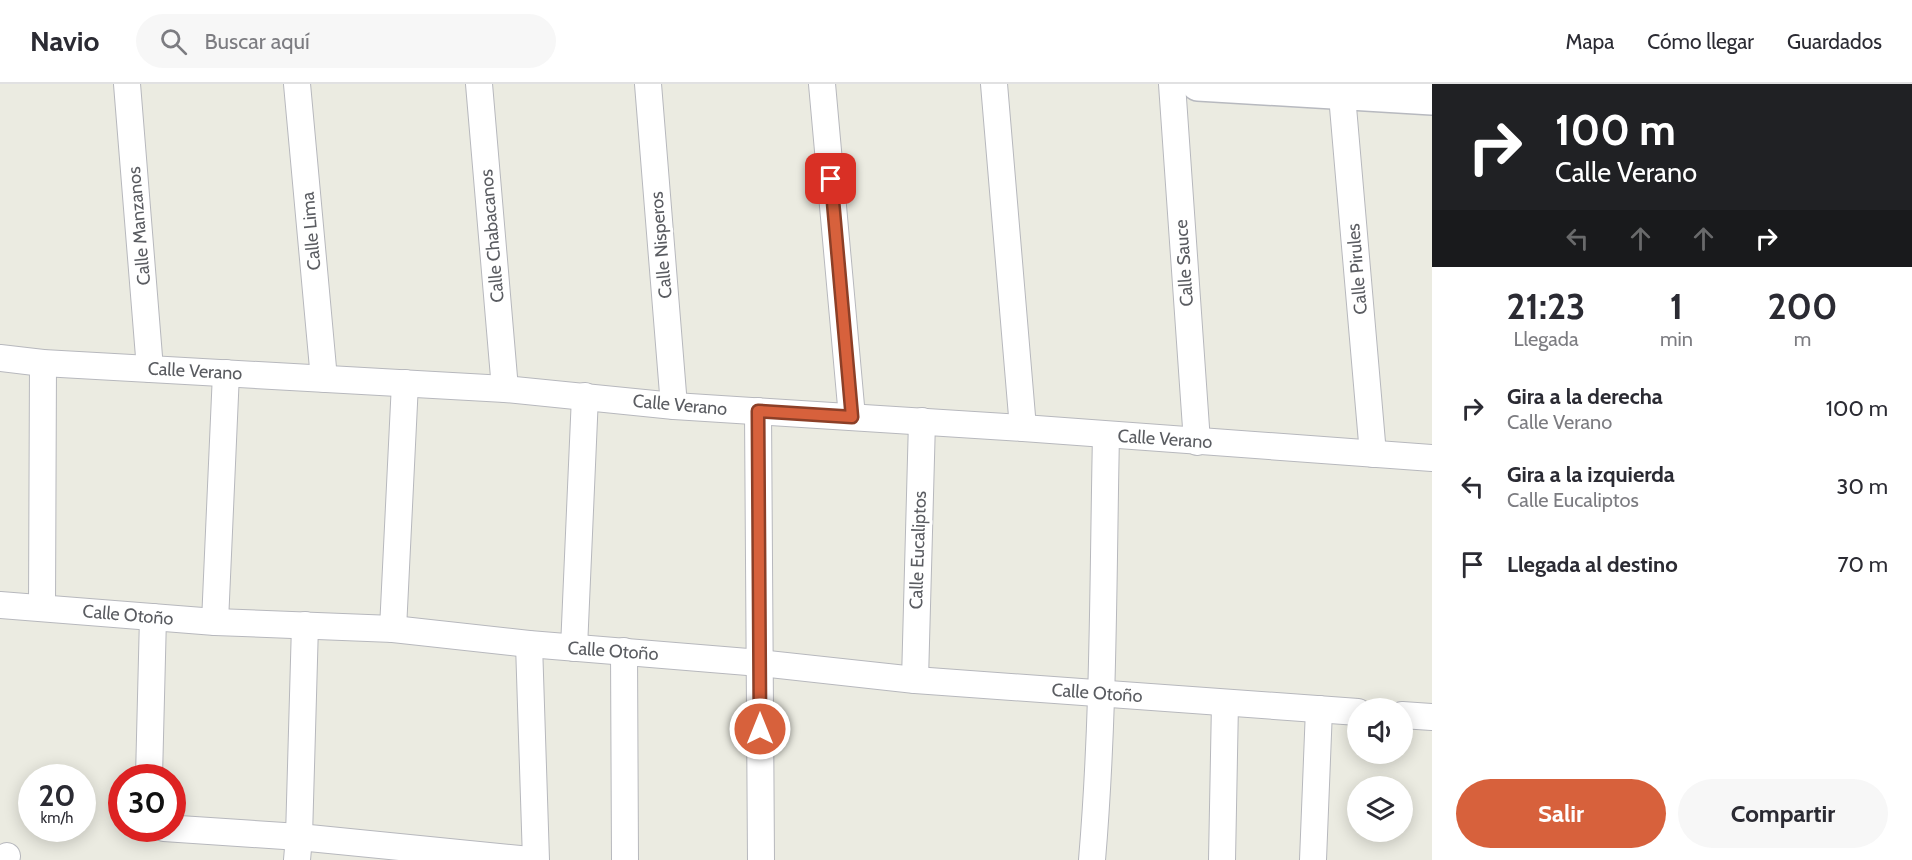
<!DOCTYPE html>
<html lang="es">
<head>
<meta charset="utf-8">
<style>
	body { margin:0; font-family:Cabin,sans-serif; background:#f7f7f7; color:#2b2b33; height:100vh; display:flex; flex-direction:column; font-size:22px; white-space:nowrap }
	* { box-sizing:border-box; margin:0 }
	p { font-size:20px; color:#7c7c81 }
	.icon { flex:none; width:33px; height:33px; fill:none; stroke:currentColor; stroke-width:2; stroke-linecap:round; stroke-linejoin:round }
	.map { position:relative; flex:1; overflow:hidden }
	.details { display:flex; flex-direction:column; background:#fff; width:480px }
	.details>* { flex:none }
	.guide { background:#202124; color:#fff; overflow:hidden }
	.buttons { position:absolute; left:1347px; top:614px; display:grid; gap:12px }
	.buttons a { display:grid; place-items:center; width:66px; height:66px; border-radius:50%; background:#fff; box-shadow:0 3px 15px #0003; font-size:30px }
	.speed { position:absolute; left:18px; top:680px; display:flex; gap:12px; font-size:30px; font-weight:700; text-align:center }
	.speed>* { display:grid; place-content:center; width:78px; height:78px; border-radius:50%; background:#fff; box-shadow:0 3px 15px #0003; line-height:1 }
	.speed small { font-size:15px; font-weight:400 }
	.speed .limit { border:9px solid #d22; background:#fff; color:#111 }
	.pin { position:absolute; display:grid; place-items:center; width:51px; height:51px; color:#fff; margin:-26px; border-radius:12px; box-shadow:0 3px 9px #0006 }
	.me { position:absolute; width:66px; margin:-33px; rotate:0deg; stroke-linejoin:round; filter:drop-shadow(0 0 4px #0008) }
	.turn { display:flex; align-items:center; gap:21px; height:126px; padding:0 24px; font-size:27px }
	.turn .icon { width:78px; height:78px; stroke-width:2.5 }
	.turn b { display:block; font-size:42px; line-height:51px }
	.lanes { display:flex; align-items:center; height:57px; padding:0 24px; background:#0003; justify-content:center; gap:30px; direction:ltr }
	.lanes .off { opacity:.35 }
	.eta { display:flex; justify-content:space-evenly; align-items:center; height:102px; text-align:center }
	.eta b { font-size:36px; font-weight:700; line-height:42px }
	.action { display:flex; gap:12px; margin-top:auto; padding:12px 24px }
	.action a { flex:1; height:69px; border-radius:36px; background:#d7613c; color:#fff; font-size:24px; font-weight:700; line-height:69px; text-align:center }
	.action a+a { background:#f7f7f7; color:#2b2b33 }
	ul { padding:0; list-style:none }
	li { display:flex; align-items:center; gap:18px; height:78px; padding:0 24px }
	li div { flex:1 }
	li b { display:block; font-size:22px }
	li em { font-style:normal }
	header { display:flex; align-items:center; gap:36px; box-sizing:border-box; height:84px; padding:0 30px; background:#fff; border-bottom:2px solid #e1e1e2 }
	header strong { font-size:28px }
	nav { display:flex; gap:33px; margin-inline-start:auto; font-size:21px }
	.search { width:420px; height:54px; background:#f7f7f7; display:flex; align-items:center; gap:15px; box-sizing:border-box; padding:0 21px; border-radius:33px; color:#7c7c81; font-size:22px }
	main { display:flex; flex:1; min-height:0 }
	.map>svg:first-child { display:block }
</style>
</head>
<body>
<header>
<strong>Navio</strong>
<div class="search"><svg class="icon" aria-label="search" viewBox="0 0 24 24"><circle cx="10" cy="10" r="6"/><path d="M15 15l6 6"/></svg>Buscar aquí</div>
<nav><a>Mapa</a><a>Cómo llegar</a><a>Guardados</a></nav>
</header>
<main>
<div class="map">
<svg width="1432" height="776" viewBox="0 0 1432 776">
	<rect width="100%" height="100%" fill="#ebebe1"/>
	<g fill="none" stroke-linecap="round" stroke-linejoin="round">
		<defs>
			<g id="street">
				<polyline points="127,0 150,285"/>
				<polyline points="297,0 324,295"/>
				<polyline points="479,0 505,305"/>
				<polyline points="648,0 674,322"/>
				<polyline points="822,0 852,333"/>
				<polyline points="994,0 1023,344"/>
				<polyline points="1172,0 1197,358"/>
				<polyline points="1341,0 1373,370"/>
				<polyline points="0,274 43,279 505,305 674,322 1023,344 1432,374"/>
				<polyline points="758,327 761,776"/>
				<polyline points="0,521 215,538 393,545 529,560 760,579 915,596 1358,628"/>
				<polyline points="42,524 43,279"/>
				<polyline points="215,538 226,289"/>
				<polyline points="393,545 405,299"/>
				<polyline points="529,560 536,776"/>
				<polyline points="574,564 585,312"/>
				<polyline points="624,567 625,776"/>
				<polyline points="915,596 922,337"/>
				<polyline points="1402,631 1432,633"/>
				<polyline points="149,693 153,533"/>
				<polyline points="164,744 299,753 530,776"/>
				<polyline points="6,776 7,772"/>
				<polyline points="297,776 299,753 305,541"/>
				<path d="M1092 776C1104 635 1103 492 1106 351"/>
				<polyline points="1222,776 1225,619"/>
				<polyline points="1313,776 1319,625"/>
			</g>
			<polyline id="secondary" points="1198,0 1432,14"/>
		</defs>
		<use href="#street" stroke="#b7b8bd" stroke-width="28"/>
		<use href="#secondary" stroke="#b7b9bf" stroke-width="36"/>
		<use href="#street" stroke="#fff" stroke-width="26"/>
		<use href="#secondary" stroke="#fff" stroke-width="33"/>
	</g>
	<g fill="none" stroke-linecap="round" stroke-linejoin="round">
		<defs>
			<polyline id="route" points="760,645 758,327 852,333 831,95"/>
		</defs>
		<use href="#route" stroke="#8c3f27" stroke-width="15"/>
		<use href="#route" stroke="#d7613c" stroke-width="10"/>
	</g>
	<g text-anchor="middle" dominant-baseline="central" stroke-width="6" stroke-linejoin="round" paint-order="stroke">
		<g font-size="18" fill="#5a5c61" stroke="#fff">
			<text transform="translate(139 142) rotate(-95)">Calle Manzanos</text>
			<text transform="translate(311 147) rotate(-95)">Calle Lima</text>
			<text transform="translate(492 152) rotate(-95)">Calle Chabacanos</text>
			<text transform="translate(661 161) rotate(-95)">Calle Nisperos</text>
			<text transform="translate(1184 179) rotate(-94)">Calle Sauce</text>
			<text transform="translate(1357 185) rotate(-95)">Calle Pirules</text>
			<text transform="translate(195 287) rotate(3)">Calle Verano</text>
			<text transform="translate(680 321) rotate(5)">Calle Verano</text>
			<text transform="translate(1165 355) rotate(4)">Calle Verano</text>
			<text transform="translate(918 466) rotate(-88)">Calle Eucaliptos</text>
			<text transform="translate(128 531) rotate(5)">Calle Otoño</text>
			<text transform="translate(613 567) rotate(4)">Calle Otoño</text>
			<text transform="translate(1097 609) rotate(4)">Calle Otoño</text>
		</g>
	</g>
</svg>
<div class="buttons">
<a><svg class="icon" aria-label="sound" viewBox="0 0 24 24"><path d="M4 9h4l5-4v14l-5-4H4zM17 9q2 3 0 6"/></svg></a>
<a><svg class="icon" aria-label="layers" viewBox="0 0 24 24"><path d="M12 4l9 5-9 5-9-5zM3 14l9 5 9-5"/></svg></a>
</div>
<div class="speed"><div>20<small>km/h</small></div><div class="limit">30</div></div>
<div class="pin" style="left:831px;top:95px;background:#d93025"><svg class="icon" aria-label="arrive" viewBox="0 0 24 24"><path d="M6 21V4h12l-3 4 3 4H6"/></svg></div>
<svg class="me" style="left:760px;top:645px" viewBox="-20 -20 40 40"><circle r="17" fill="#d7613c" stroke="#fff" stroke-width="3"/><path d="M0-11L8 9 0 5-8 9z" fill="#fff"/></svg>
</div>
<section class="details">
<div class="guide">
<div class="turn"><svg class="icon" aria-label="right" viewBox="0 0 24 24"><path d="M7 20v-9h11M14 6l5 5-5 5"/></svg><div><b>100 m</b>Calle Verano</div></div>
<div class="lanes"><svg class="icon off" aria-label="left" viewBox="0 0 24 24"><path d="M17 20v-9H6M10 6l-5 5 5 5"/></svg><svg class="icon off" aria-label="ahead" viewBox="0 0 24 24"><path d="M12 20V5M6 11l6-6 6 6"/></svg><svg class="icon off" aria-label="ahead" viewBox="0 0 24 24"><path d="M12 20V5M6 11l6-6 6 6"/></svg><svg class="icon" aria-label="right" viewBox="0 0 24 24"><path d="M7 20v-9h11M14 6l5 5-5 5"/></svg></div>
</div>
<div class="eta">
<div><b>21:23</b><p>Llegada</p></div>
<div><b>1</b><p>min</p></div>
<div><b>200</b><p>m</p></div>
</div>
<ul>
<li><svg class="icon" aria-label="right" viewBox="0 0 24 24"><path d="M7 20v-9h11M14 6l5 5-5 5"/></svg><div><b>Gira a la derecha</b><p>Calle Verano</p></div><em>100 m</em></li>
<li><svg class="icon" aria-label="left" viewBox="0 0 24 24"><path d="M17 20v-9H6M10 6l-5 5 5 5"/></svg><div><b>Gira a la izquierda</b><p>Calle Eucaliptos</p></div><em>30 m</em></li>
<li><svg class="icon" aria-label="arrive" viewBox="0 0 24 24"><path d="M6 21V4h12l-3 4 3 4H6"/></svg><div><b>Llegada al destino</b></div><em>70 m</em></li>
</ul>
<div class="action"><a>Salir</a><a>Compartir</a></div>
</section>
</main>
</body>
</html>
